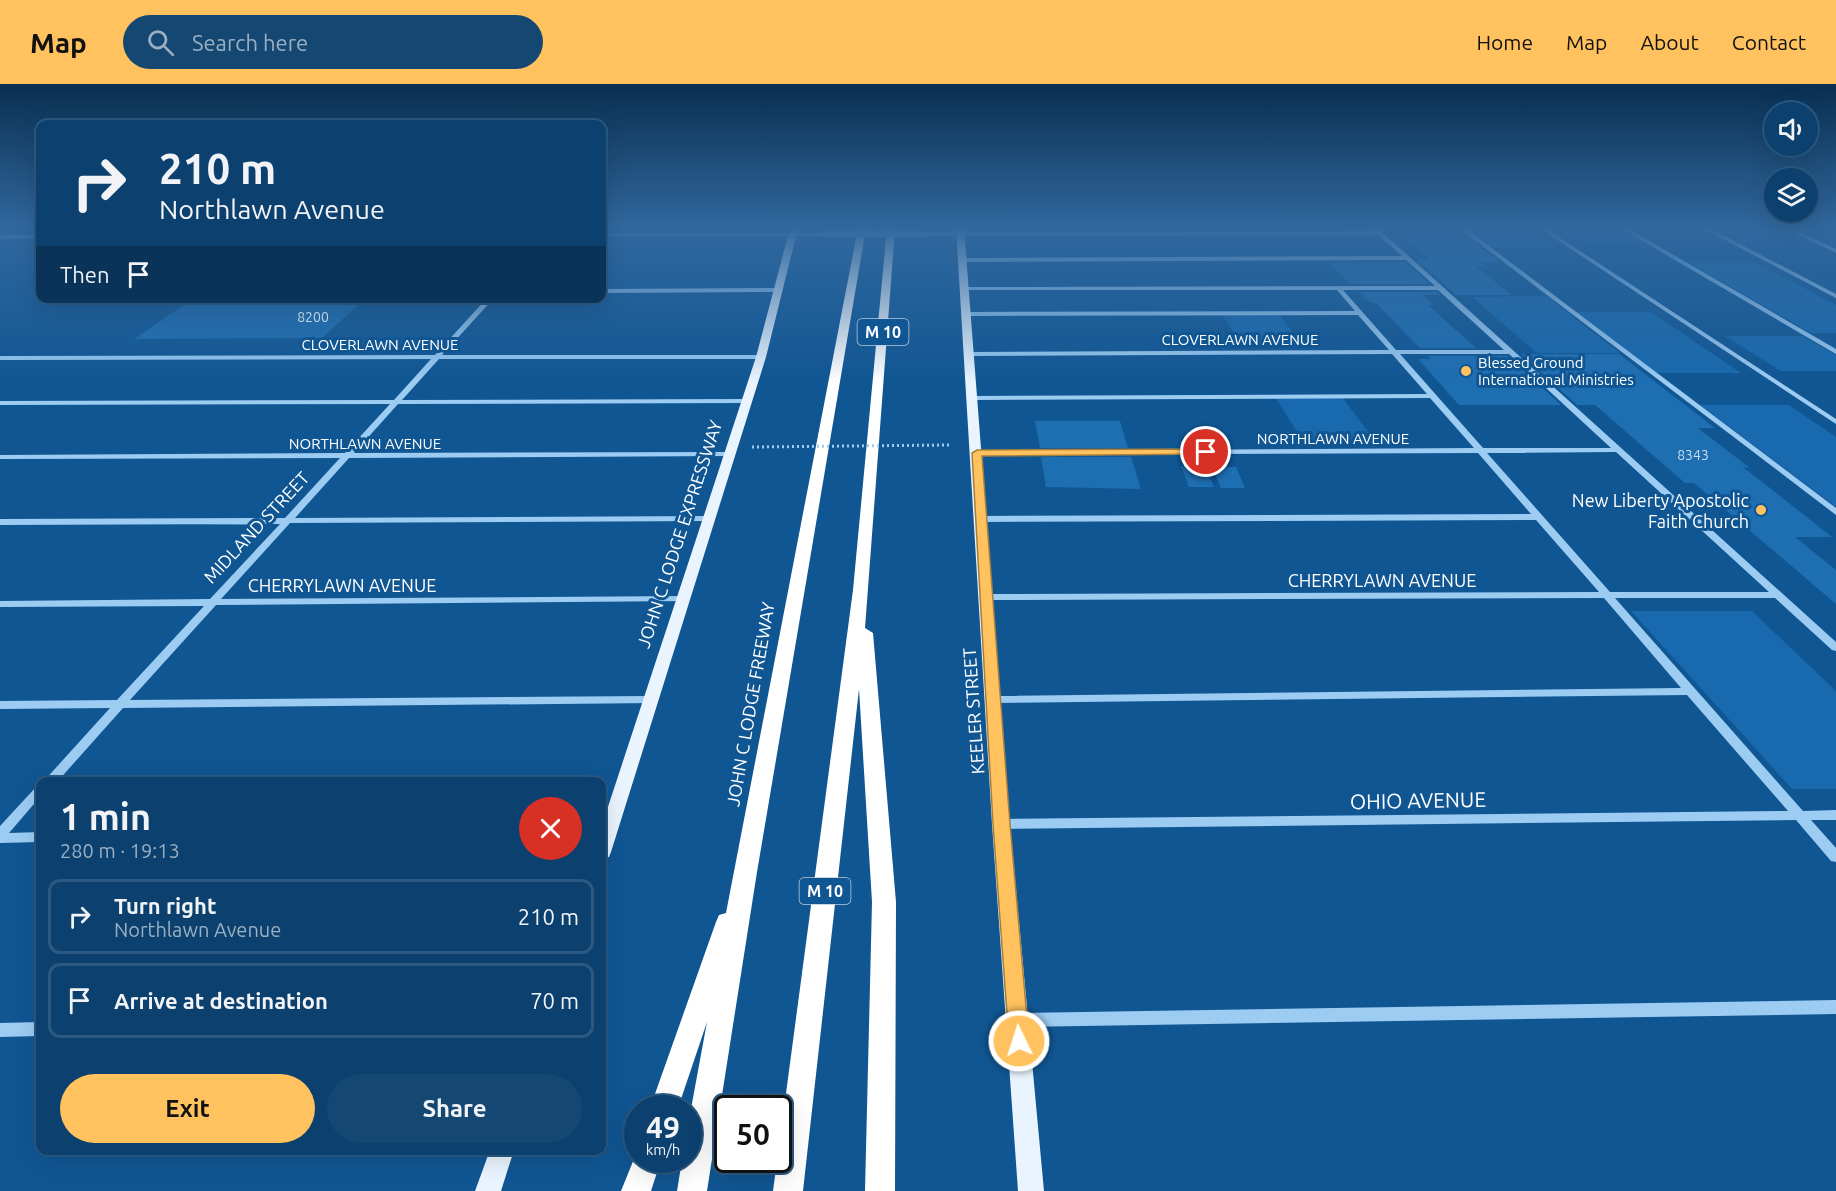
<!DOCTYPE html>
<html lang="en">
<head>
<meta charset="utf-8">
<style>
	body { margin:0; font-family:Ubuntu,sans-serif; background:#154773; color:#f1f3f6; height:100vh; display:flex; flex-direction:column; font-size:22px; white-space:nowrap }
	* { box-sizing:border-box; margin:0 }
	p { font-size:20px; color:#9aafc2 }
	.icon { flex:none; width:33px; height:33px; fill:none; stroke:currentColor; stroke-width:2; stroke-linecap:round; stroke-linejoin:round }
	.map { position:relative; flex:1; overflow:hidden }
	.drawer { position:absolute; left:36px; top:693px; width:570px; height:378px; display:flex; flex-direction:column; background:#0c406e; border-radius:12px; box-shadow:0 6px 24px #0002,0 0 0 2px #2c5981 }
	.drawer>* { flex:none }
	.top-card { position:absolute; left:36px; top:36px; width:570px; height:183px; border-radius:12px; box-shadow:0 6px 24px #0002,0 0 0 2px #2c5981; background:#0c406e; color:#f1f3f6; overflow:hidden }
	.buttons { position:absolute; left:1764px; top:18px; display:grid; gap:12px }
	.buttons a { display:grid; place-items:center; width:54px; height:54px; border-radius:50%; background:#0c406e; box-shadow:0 6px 24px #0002,0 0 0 2px #2c5981; font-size:30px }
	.speed { position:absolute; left:624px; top:1011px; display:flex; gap:12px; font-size:30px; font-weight:700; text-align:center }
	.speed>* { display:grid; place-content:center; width:78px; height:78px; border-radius:50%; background:#0c406e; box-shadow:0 6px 24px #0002,0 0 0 2px #2c5981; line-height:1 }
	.speed small { font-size:15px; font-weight:400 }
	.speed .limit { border:3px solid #111; border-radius:9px; background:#fff; color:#111 }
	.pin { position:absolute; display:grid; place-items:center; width:51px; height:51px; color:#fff; margin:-26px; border:3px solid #fff; border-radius:50%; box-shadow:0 2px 6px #0007 }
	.me { position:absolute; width:66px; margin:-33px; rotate:356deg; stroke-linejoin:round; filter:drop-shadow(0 0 4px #0008) }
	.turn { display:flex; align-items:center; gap:21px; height:126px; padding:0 24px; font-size:27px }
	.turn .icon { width:78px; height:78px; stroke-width:2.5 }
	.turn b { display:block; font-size:42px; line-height:51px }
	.then { display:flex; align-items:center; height:57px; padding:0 24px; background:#0003; gap:12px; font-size:22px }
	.round { display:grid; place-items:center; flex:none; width:63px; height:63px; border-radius:32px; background:#154773 }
	.summary { display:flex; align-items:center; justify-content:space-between; height:102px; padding:0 24px }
	h1 { font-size:36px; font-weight:600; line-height:45px }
	.primary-button { display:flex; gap:12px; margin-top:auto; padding:12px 24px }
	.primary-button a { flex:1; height:69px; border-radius:36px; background:#ffc25f; color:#111; font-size:24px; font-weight:600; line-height:69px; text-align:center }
	.primary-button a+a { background:#154773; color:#f1f3f6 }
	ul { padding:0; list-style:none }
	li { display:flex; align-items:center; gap:18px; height:75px; margin:0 12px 9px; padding:0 12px; border:3px solid #2c5981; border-radius:12px }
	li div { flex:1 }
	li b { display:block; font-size:22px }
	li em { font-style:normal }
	header { display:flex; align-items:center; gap:36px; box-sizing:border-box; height:84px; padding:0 30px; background:#ffc25f; color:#111 }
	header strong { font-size:28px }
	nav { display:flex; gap:33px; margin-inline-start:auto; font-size:21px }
	.search { width:420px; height:54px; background:#154773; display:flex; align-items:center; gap:15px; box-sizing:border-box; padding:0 21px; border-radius:33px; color:#9aafc2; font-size:22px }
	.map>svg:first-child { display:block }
</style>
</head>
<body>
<header>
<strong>Map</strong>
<div class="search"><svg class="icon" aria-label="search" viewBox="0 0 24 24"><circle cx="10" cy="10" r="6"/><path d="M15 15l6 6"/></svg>Search here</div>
<nav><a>Home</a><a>Map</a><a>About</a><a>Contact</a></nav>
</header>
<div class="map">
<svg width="1836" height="1107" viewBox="0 0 1836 1107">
	<rect width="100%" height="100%" fill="#105693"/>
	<g fill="#1869ad">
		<polygon points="1463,144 1527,144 1556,164 1489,163"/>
		<polygon points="1558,144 1619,144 1643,158 1580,158"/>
		<polygon points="1723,144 1782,144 1809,156 1748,156"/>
		<polygon points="1688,178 1754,178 1836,221 1836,249 1811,249"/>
		<polygon points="1546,212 1620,269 1537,269 1472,213"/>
		<polygon points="1575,228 1651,228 1741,289 1657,289"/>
		<polygon points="1222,230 1279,230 1303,262 1242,262"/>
		<polygon points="1725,252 1803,252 1836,271 1836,287 1781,287"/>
		<polygon points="1275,313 1342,313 1375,357 1303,357"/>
		<polygon points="1700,321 1789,321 1836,353 1836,423"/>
		<polygon points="1631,527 1752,527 1836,607 1836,705 1792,705"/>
	</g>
	<g fill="#1e6eb2">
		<polygon points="1404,153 1468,154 1500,178 1481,178 1488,183 1476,183 1512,211 1456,211 1416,175 1430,175"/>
		<polygon points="1405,178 1429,200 1350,200 1329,179"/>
		<polygon points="1358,208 1437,208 1441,211 1423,211 1434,221 1428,221 1476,264 1420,264 1376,219 1371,219"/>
		<polygon points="194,214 366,214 322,254 134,255"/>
		<polygon points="1521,270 1619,270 1715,344 1698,344 1750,384 1743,383 1832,453 1795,453 1836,486 1836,520 1694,399 1685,399 1595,321 1577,321"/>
		<polygon points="1428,272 1508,272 1561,321 1459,321 1418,275 1431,275"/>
		<polygon points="1035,337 1120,337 1128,364 1040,364"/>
		<polygon points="1041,373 1131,373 1141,405 1046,403"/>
		<polygon points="1181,382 1205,382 1214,403 1189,403"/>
		<polygon points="1212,383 1236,383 1245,404 1221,404"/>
	</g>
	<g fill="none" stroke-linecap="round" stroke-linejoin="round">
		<g fill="#9dccf3" fill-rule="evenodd">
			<path d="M1371 144H1377L1382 148 1836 558V567L1832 566 1775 514H1615L1803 727 1836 726V736H1811L1836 764V778L1831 777 1796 736 1001 745 996 743 995 740 996 737 1001 735 1788 727 1687 611 989 619 987 616 989 613 993 612 1681 604 1604 514 986 516 981 513 986 510 1599 508 1536 436 981 438 977 435 981 432 1531 430 1478 369 977 371 973 369 977 367 1474 364 1430 314 973 316 969 314 973 312 1427 310 1392 270 970 272 967 270 970 268 1389 266 1358 231 966 232 963 230 966 228 1355 227 1337 206H963L962 205 965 203 1435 202 1406 176 963 178 960 176 963 174 1402 172 1378 151 923 152 920 150 923 148 1375 147ZM1343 206H1438L1504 266H1396ZM1400 270H1509L1611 364H1483ZM1616 368 1769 508H1610L1487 369Z"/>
			<polygon points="1459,144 1465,144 1836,424 1836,431"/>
			<polygon points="1539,144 1545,144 1836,335 1836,340"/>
			<polygon points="1620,144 1627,144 1836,265 1836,270"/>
			<polygon points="1702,144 1709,144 1836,210 1836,214"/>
			<polygon points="1785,144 1792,144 1836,165 1836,169"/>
			<polygon points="823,149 821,152 602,152 602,149"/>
			<polygon points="0,151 40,151 40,154 0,155"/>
			<polygon points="602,205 779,204 782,206 779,208 602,209"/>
			<polygon points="487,214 494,214 442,271 761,271 764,273 761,275 439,275 402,316 746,315 750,317 746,319 398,320 354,369 730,368 734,370 730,372 349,374 295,434 709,432 712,433 713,435 712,437 290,439 221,515 684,512 689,515 688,517 216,521 130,616 651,612 655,613 657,616 655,619 123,624 57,698 43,698 110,624 0,625 0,617 117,616 204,522 0,523 0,517 210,515 280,440 0,441 0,435 285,434 340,374 0,375 0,371 345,369 390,320 0,321 0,317 394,316 431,275 0,276 0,272 435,271"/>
			<polygon points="40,702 40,713 9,749 40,748 40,758 0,759 0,742 36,703"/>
			<polygon points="1836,916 1836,930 1018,943 1013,941 1010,936 1013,931 1018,929"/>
			<polygon points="40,938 40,952 0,953 0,939"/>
		</g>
		<g fill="#e9f4ff" fill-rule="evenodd">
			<polygon points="790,144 798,144 766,273 611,768 609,773 602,775 602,741 756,273"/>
			<polygon points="956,144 964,144 1010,740 1044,1107 1018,1107 992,740"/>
			<polygon points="490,1066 514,1066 501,1107 475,1107"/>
		</g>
		<g fill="#fff" fill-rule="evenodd">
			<polygon points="858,144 866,144 757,788 707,1107 677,1107 682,1076 688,1076 688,1041 707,938 678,1024 650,1024 716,838 719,831 726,829"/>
			<polygon points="887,144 895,144 865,544 873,549 896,818 895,1107 865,1107 872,818 859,605 803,1107 773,1107 853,506"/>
			<polygon points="638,1065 638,1076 661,1076 651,1107 621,1107"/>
		</g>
		<polyline stroke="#9dccf3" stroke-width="3" stroke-dasharray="2 3" stroke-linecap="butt" points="752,363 950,361"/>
		<polyline stroke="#9dccf3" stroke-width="6" points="821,150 923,150"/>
	</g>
	<linearGradient id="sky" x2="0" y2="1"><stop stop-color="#092f51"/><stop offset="0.48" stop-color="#31689e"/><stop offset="1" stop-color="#31689e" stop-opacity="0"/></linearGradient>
	<rect width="1836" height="299" fill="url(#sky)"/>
	<polygon fill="#ffc25f" stroke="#a67e3e" stroke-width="1.5" points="1206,365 1211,368 1210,370 982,372 1010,740 1029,957 1026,964 1019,966 1012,964 1009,957 993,740 972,369 977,366"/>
	<g fill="#ffc25f" stroke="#105693" stroke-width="2">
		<circle cx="1466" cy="287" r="6"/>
		<circle cx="1761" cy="426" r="6"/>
	</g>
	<g text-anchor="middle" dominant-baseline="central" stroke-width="6" stroke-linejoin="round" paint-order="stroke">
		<g font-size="14" fill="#c7dbec">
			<text x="313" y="233">8200</text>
			<text x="1693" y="371">8343</text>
		</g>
		<g font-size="15" fill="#fff" stroke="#105693">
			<text x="1240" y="255">CLOVERLAWN AVENUE</text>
			<text x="380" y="260">CLOVERLAWN AVENUE</text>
			<text x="1333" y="354">NORTHLAWN AVENUE</text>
			<text x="365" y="359">NORTHLAWN AVENUE</text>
		</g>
		<g font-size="15" fill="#fff" stroke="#105693" text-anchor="start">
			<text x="1478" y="278">Blessed Ground<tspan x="1478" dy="17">International Ministries</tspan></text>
		</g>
		<g fill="#105693" stroke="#b7ccdf" stroke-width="1.5">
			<rect x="857.5" y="235" width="51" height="26" rx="4.5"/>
			<rect x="799.5" y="794" width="51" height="26" rx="4.5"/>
		</g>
		<g font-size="16" font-weight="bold" fill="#fff">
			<text x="883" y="248">M 10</text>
			<text x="825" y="807">M 10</text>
		</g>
		<g font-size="18" fill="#fff" stroke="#105693" text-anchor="end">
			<text x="1749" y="416">New Liberty Apostolic<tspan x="1749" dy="21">Faith Church</tspan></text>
		</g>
		<g font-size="18" fill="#fff" stroke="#105693">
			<text transform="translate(256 443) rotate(-47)">MIDLAND STREET</text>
			<text transform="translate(679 450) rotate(-72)">JOHN C LODGE EXPRESSWAY</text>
			<text x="1382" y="496">CHERRYLAWN AVENUE</text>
			<text x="342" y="501">CHERRYLAWN AVENUE</text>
			<text transform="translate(750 620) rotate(-80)">JOHN C LODGE FREEWAY</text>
			<text transform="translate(973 627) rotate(-94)">KEELER STREET</text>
		</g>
		<g font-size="21" fill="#fff" stroke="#105693">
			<text transform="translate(1418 716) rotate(-1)">OHIO AVENUE</text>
		</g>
	</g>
</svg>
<div class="buttons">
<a><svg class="icon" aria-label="sound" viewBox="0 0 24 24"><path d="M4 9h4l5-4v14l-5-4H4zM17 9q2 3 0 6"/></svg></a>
<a><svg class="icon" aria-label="layers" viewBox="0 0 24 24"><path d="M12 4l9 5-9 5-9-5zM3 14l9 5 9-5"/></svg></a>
</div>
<div class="speed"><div>49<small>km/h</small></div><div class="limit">50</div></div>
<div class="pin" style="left:1206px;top:368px;background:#d93025"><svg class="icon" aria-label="arrive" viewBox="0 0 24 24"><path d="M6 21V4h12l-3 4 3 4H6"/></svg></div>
<svg class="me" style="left:1019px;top:957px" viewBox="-20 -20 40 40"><circle r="17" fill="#ffc25f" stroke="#fff" stroke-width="3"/><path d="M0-11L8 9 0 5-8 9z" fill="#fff"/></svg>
<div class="top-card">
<div class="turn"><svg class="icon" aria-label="right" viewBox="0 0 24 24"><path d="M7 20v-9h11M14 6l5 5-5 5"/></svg><div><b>210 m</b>Northlawn Avenue</div></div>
<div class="then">Then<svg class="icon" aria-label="arrive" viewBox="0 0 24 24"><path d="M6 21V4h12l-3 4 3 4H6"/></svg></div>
</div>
<section class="drawer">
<div class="summary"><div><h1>1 min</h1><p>280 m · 19:13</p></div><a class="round" style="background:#d93025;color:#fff"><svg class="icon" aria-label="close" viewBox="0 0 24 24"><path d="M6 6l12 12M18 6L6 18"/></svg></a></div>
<ul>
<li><svg class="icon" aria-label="right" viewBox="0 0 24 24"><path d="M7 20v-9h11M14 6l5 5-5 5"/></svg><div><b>Turn right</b><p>Northlawn Avenue</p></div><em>210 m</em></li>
<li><svg class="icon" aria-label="arrive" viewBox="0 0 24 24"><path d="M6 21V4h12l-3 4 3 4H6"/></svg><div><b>Arrive at destination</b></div><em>70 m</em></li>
</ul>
<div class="primary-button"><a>Exit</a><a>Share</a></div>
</section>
</div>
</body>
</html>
